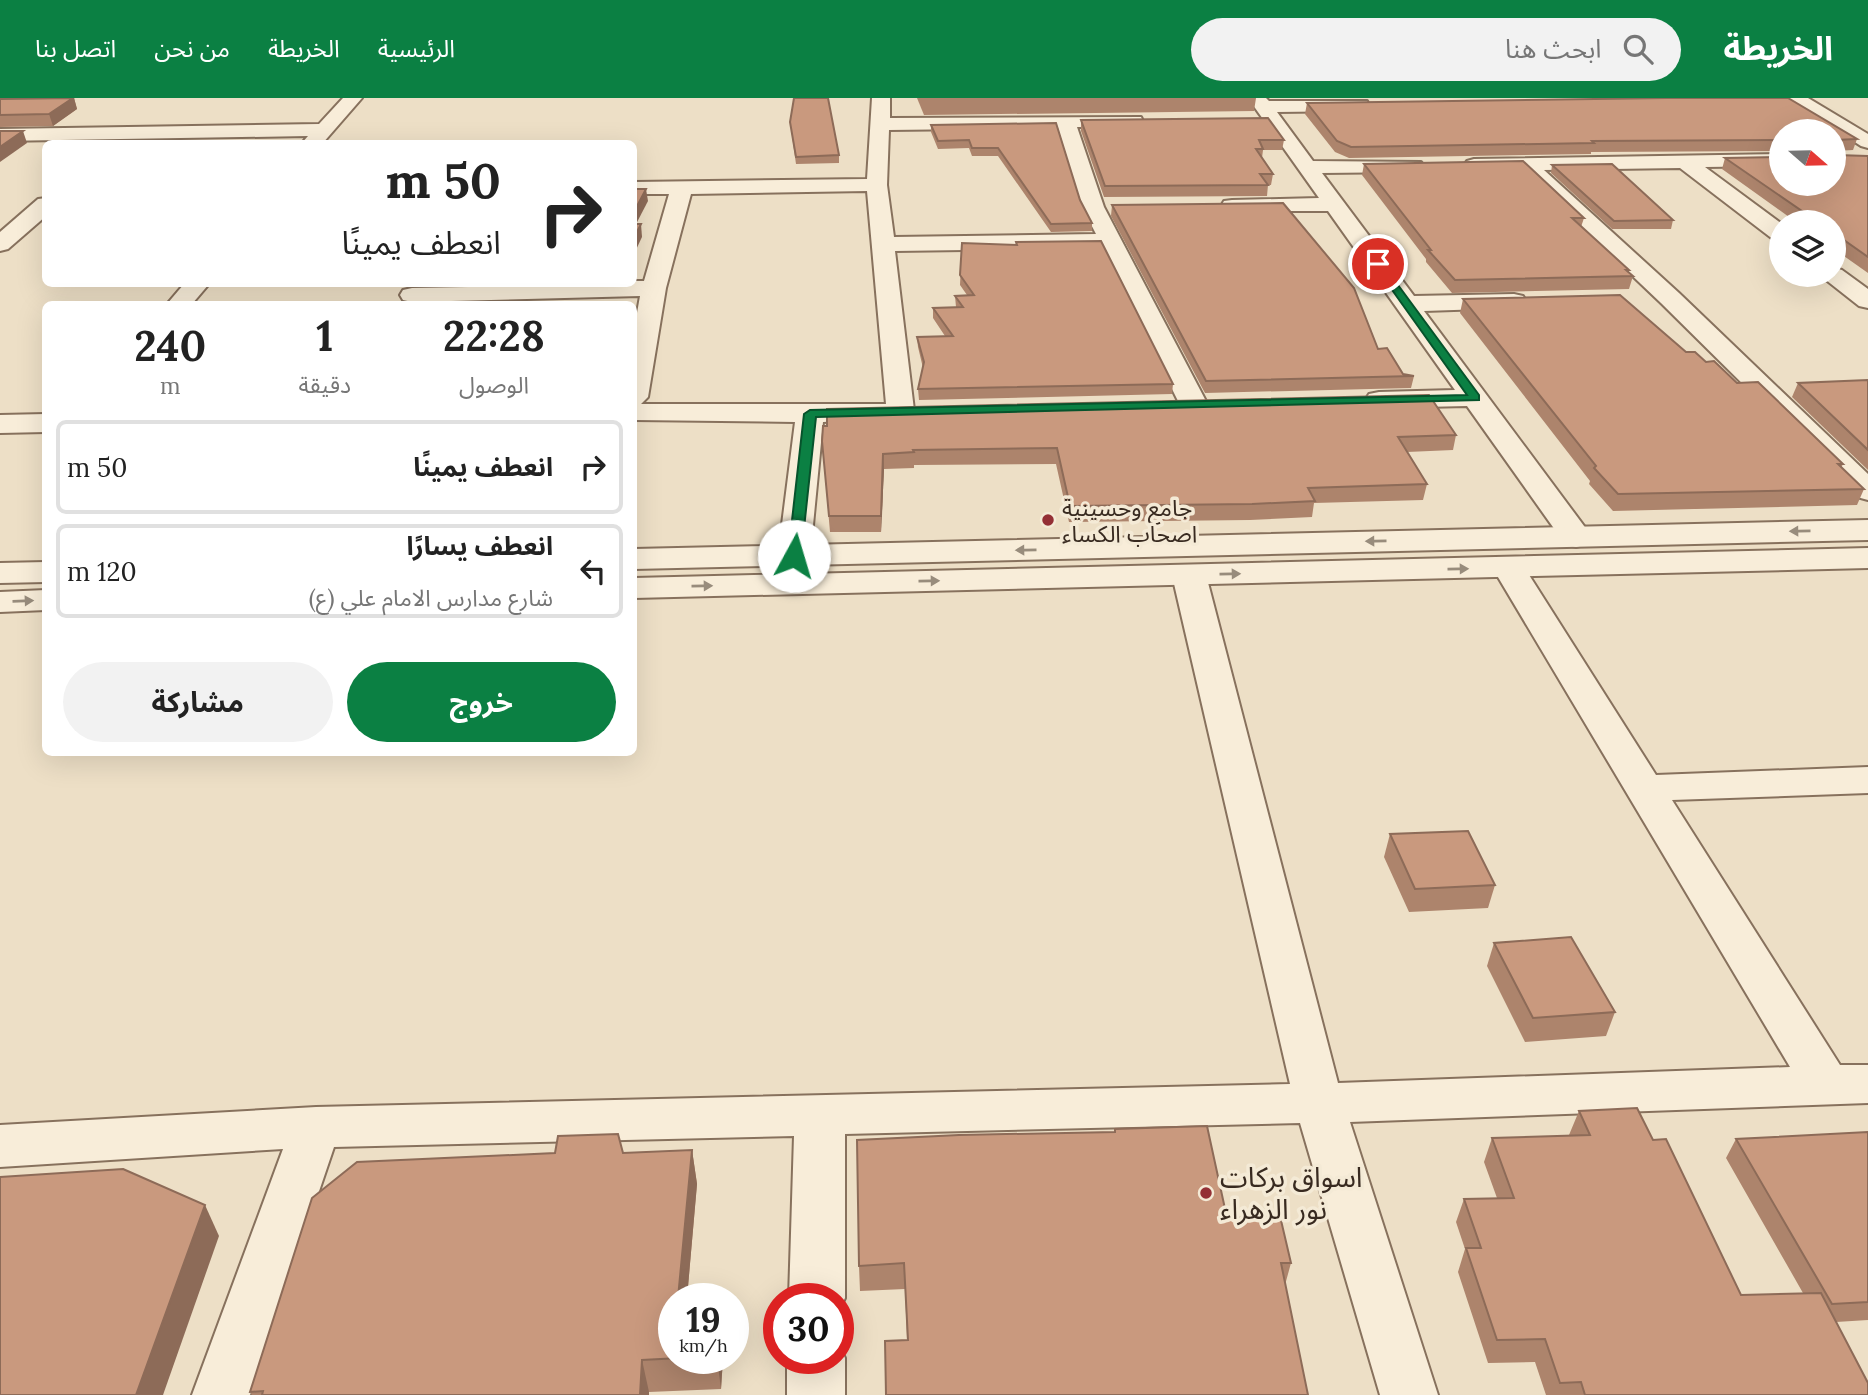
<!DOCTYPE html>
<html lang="ar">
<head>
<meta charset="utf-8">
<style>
	body { margin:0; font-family:Lora,"Noto Sans Arabic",serif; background:#f2f2f2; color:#222; direction:rtl; height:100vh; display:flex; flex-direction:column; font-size:26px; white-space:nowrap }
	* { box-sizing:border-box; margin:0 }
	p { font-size:23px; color:#767676 }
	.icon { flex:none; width:38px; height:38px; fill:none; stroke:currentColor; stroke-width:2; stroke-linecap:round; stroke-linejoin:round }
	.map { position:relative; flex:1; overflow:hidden; direction:ltr }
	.drawer { position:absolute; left:42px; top:203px; width:595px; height:455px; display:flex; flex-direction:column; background:#fff; border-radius:10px; box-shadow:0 7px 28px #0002; direction:rtl }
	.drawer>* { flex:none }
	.top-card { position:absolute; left:42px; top:42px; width:595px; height:147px; border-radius:10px; box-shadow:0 7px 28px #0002; direction:rtl; background:#fff; color:#222; overflow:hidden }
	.needle { width:46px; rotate:110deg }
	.tools { position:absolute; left:1769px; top:21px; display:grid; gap:14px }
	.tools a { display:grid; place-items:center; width:77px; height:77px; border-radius:50%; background:#fff; box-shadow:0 7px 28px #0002; font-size:35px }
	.speed { position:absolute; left:658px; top:1185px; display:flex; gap:14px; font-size:35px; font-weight:700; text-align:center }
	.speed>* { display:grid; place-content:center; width:91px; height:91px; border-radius:50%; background:#fff; box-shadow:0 7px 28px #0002; line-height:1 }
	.speed small { font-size:18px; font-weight:400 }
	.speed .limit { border:10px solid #d22; background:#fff; color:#111 }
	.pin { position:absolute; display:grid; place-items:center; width:60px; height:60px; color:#fff; margin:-30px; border:4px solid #fff; border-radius:50%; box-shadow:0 2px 7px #0007 }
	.me { position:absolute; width:77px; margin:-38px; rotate:6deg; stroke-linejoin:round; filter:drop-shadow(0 0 5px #0008) }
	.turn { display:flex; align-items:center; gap:24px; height:147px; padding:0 21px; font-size:32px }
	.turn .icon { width:91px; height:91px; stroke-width:2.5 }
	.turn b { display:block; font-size:49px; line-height:60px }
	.eta { display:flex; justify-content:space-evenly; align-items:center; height:119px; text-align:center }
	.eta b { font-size:42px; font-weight:700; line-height:49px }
	.primary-button { display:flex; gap:14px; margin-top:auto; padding:14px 21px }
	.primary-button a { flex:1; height:80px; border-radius:42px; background:#0b8043; color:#fff; font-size:28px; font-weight:700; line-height:80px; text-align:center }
	.primary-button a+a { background:#f2f2f2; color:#222 }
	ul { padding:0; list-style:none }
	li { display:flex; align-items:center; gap:21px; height:94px; margin:0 14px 10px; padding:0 7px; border:4px solid #e0e0e0; border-radius:10px }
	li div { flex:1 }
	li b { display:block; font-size:26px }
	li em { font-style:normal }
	header { display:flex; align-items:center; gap:42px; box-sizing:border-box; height:98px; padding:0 35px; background:#0b8043; color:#fff }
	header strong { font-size:33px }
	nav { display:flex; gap:38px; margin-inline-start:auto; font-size:24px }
	.search { width:490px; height:63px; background:#f2f2f2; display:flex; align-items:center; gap:18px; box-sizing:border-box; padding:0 24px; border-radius:38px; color:#767676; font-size:26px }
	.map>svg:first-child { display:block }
</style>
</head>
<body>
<header>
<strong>الخريطة</strong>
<div class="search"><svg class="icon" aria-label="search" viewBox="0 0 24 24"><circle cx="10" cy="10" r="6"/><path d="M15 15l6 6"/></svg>ابحث هنا</div>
<nav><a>الرئيسية</a><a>الخريطة</a><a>من نحن</a><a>اتصل بنا</a></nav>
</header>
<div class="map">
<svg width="1868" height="1297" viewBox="0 0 1868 1297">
	<rect width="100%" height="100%" fill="#eddfc6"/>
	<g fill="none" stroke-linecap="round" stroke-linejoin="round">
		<defs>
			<g id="minor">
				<polygon points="343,0 362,0 322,46 301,46 308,38 0,43 0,31 319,26"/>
				<path d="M872 0H890V20L1141 19 1143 23 1134 29H1077L1104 109 1208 307 1204 313 1194 315 1184 313 1180 307 1102 150 895 153 914 312 910 318 900 320 889 317 878 321 823 324 810 458 806 465 794 468 782 465 778 458 795 324 634 322V232L640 198 412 204 403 202 400 197 403 192 412 190 634 186V183H644L669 96H634V84L867 81ZM1058 30 1082 109 1096 136 894 139 887 87 889 32ZM867 93 886 306H641L648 299 666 190 691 96Z"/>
				<polygon points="1248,0 1266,0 1269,3 1367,3 1369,7 1367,11 1360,13 1277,14 1313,63 1421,64 1424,68 1421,72 1414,74 1322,75 1414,198 1514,196 1523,198 1526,203 1523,208 1514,210 1424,213 1587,432 1592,439 1587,446 1576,449 1565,446 1467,308 1379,310 1369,308 1365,302 1369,296 1379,294 1455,292 1328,113 1224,113 1221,108 1224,103 1232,102 1319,100"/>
				<polygon points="1782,56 1782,68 1705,69 1782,126 1782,144 1774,142 1680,70 1544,72 1679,195 1868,376 1868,402 1857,399 1661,205 1521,72 1474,73 1467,71 1464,67 1467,63 1474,61"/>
				<polygon points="46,100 46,118 8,151 0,153 0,134 38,101"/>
				<polygon points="1834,170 1842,172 1868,191 1868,210 1859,208 1826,182 1822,177 1834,177"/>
				<polygon points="184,186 209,186 192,206 167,206"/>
				<polygon points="46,316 46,334 0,335 0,317"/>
				<polygon points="1508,459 1520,462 1524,469 1656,677 1868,669 1868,695 1672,702 1840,967 1868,967 1868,1005 1350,1024 1438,1297 1380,1297 1300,1025 845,1036 845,1200 838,1214 838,1200 789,1200 794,1038 334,1049 250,1297 192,1297 283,1051 0,1069 0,1027 316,1009 1290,986 1172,477 1177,470 1189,467 1201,470 1206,477 1338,985 1790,969 1492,469 1496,462"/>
				<polygon points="838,1245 845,1260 845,1297 787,1297 787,1260 838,1260"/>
			</g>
			<g id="tertiary">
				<polygon points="1786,0 1808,0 1868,36 1868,50 1861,48"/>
				<polygon points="1868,422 1868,442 634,471 634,451"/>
				<polygon points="1868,450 1868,470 634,500 634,480"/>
				<polygon points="46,464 46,484 0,485 0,465"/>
				<polygon points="46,492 46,512 0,514 0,494"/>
			</g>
		</defs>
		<use href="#minor" stroke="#87715d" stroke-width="4"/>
		<use href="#tertiary" stroke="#87715d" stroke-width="4"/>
		<use href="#minor" fill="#f8edd9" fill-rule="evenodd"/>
		<use href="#tertiary" fill="#f8edd9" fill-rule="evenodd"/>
	</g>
	<g fill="#ad846c">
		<polygon points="74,0 77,11 53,28 0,29 0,1"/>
		<polygon points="917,0 1256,0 1254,13 924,17"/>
		<polygon points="1666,0 1788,0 1857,41 1853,52 1836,53 1836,57 1868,58 1868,175 1834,151 1834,124 1796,124 1722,71 1725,60 1782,59 1782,86 1834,86 1834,33 1782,33 1782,53 1591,54 1591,56 1349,60 1335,54 1305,16 1307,5"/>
		<polygon points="1081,22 1284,42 1282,52 1263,52 1262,60 1273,76 1271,87 1268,87 1267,98 1104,99 1081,33"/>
		<polygon points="790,24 839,57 839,65 796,66"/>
		<polygon points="1056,25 1080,102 1092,125 1092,133 1051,134 998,58 972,58 969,50 938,51 931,34 931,27"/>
		<polygon points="1364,66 1584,120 1581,129 1629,172 1629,174 1633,178 1629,191 1452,195 1426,164 1426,161 1362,77"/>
		<polygon points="1552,67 1673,122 1671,131 1612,131 1551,75"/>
		<polygon points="1112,107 1378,251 1403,276 1414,278 1411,290 1205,295 1111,118"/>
		<polygon points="1016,144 1173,286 1172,296 919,302 918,291 923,270 918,249 917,239 945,238 933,220 933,210 956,209 955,198 967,197 960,187 962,145 1016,147"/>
		<polygon points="430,186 516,186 430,187"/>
		<polygon points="1463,201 1686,254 1706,264 1737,285 1843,366 1841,370 1864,391 1857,407 1613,413 1589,386 1590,383 1460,215"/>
		<polygon points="1868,282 1868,372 1792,299 1798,285"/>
		<polygon points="1456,337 1453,352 1407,354 1427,386 1423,402 1314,405 1312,419 1250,422 1069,424 1056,366 914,367 914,370 884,371 881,434 830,434 822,343"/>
		<polygon points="1390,736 1495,787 1488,810 1409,814 1384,759"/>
		<polygon points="1494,845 1615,914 1606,938 1525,944 1487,868"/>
		<polygon points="1579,1013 1653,1042 1741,1197 1803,1195 1726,1060 1736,1041 1868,1034 1868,1222 1836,1224 1868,1297 1546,1297 1535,1264 1488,1265 1458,1174 1465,1151 1456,1124 1464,1101 1497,1100 1484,1064 1492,1040 1570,1038 1569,1037"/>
		<polygon points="1115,1031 1227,1120 1291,1165 1285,1187 907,1242 905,1191 860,1193 859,1168 1115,1034"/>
		<polygon points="692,1052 697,1086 687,1200 674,1200 674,1260 723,1260 721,1291 649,1294 649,1297 252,1297 250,1294 555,1055 623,1055"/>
	</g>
	<g fill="#8d6b58">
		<polygon points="73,0 74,0 77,11 53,28 49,16"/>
		<polygon points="23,33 27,45 0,64 0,49"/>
		<polygon points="646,91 648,103 634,130 634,114"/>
		<polygon points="641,126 642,139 634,156 634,140"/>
		<polygon points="883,356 884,371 881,434 881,418"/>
		<polygon points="692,1052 697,1086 687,1200 678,1200"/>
		<polygon points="205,1107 219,1138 163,1297 136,1297"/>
		<polygon points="717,1260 723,1260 721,1291"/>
		<polygon points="642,1262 649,1294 649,1297 640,1297"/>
	</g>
	<g fill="#c9997e" stroke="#8d6b58" stroke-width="2">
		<polygon points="73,0 49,16 0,17 0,1"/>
		<polygon points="794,0 828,0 839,57 796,59 790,24"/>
		<polygon points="1666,0 1788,0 1857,41 1836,42 1836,57 1868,58 1868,159 1834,135 1834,124 1818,124 1725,60 1782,59 1782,86 1834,86 1834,33 1782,33 1782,42 1592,43 1594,45 1351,49 1337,43 1307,5"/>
		<polygon points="1268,20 1284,42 1259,42 1263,51 1256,51 1273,76 1260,76 1268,87 1105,88 1081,22"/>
		<polygon points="1056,25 1080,102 1092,125 1051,126 998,50 972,50 969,42 938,43 931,27"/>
		<polygon points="0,33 23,33 0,49"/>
		<polygon points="1523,63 1584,120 1572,120 1629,172 1626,172 1633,178 1455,182 1428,152 1431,152 1364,66"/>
		<polygon points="1612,66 1673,122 1614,123 1552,67"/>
		<polygon points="634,91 646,91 634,114"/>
		<polygon points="1283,105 1354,190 1378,251 1387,250 1403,276 1414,278 1206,283 1112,107"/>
		<polygon points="634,126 641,126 634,140"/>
		<polygon points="1101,143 1173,286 918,291 924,264 917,239 953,238 933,210 963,209 955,198 974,197 960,177 962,145 1017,147 1016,144"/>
		<polygon points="1620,197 1686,254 1695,254 1706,264 1714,263 1737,285 1758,284 1843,366 1838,366 1864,391 1618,396 1594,370 1596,368 1463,201"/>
		<polygon points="1868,282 1868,352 1798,285"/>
		<polygon points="1429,297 1456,337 1398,339 1427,386 1308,390 1315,403 1252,406 1070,408 1057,350 913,352 914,354 883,356 881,418 829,418 822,343 823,328 827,328 827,311"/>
		<polygon points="1468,733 1495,787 1415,791 1390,736"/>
		<polygon points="1571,839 1615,914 1533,920 1494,845"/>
		<polygon points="1637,1010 1653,1042 1666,1041 1741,1197 1821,1195 1868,1285 1868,1297 1585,1297 1581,1284 1560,1285 1545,1241 1497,1242 1466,1150 1481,1150 1464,1101 1514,1100 1492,1040 1590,1037 1579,1013"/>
		<polygon points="1207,1028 1227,1120 1280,1118 1291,1165 1281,1165 1308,1297 886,1297 885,1243 908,1242 904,1165 859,1168 857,1042 959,1037 1115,1034 1115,1031"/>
		<polygon points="1868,1034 1868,1204 1832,1206 1736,1041"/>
		<polygon points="618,1036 623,1055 692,1052 678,1200 674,1200 674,1260 680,1260 642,1262 640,1297 262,1297 263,1293 250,1294 312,1100 357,1064 555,1055 558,1038"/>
		<polygon points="123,1071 205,1107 136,1297 0,1297 0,1079"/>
	</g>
	<defs><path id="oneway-solid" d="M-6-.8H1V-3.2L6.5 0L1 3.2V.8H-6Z" transform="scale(1.75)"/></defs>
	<g fill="#988c7c">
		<use href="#oneway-solid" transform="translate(1800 433) rotate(179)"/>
		<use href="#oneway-solid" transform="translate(1376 443) rotate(179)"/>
		<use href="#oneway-solid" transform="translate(1026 452) rotate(179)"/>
		<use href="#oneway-solid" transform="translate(1458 471) rotate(-1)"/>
		<use href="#oneway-solid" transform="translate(1230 476) rotate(-1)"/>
		<use href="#oneway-solid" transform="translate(929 483) rotate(-1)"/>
		<use href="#oneway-solid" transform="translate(702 488) rotate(-1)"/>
		<use href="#oneway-solid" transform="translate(23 503) rotate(-2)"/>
	</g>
	<polygon fill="#0b8043" stroke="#07532c" stroke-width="2" points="1375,164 1381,164 1479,297 1479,302 816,319 801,458 794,462 788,458 804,316 810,312 1467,297 1375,168"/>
	<g fill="#942f35" stroke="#f4ead6" stroke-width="2.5">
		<circle cx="1048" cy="422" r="7"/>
		<circle cx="1206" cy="1095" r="7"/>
	</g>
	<g text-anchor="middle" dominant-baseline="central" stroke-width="7" stroke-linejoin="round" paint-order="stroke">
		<g font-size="23" fill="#382a20" stroke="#f4ead6" text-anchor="start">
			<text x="1062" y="409">جامع وحسينية<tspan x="1062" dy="26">اصحاب الكساء</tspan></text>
		</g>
		<g font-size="28" fill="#382a20" stroke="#f4ead6" text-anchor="start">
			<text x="1220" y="1079">اسواق بركات<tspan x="1220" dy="32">نور الزهراء</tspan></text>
		</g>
	</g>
</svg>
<div class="tools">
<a><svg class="needle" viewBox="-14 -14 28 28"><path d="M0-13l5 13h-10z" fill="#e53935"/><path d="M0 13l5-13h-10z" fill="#767676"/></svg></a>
<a><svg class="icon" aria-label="layers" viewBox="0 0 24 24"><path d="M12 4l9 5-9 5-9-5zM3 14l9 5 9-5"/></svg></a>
</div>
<div class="speed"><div>19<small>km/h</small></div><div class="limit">30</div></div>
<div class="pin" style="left:1378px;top:166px;background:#d93025"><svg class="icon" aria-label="arrive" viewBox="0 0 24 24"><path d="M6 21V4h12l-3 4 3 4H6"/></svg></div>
<svg class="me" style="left:794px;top:458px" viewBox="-20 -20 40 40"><circle r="19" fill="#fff"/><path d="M0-13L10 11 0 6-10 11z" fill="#0b8043"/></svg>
<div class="top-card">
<div class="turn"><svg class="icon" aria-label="right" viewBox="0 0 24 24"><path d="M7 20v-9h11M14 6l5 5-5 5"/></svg><div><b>50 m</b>انعطف يمينًا</div></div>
</div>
<section class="drawer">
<div class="eta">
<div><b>22:28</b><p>الوصول</p></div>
<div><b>1</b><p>دقيقة</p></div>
<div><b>240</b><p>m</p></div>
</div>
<ul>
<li><svg class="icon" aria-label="right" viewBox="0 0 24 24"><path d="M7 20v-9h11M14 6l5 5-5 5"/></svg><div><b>انعطف يمينًا</b></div><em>50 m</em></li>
<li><svg class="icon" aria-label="left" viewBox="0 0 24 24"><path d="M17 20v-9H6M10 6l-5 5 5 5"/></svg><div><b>انعطف يسارًا</b><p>شارع مدارس الامام علي (ع)</p></div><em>120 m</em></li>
</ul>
<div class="primary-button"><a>خروج</a><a>مشاركة</a></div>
</section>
</div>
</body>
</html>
